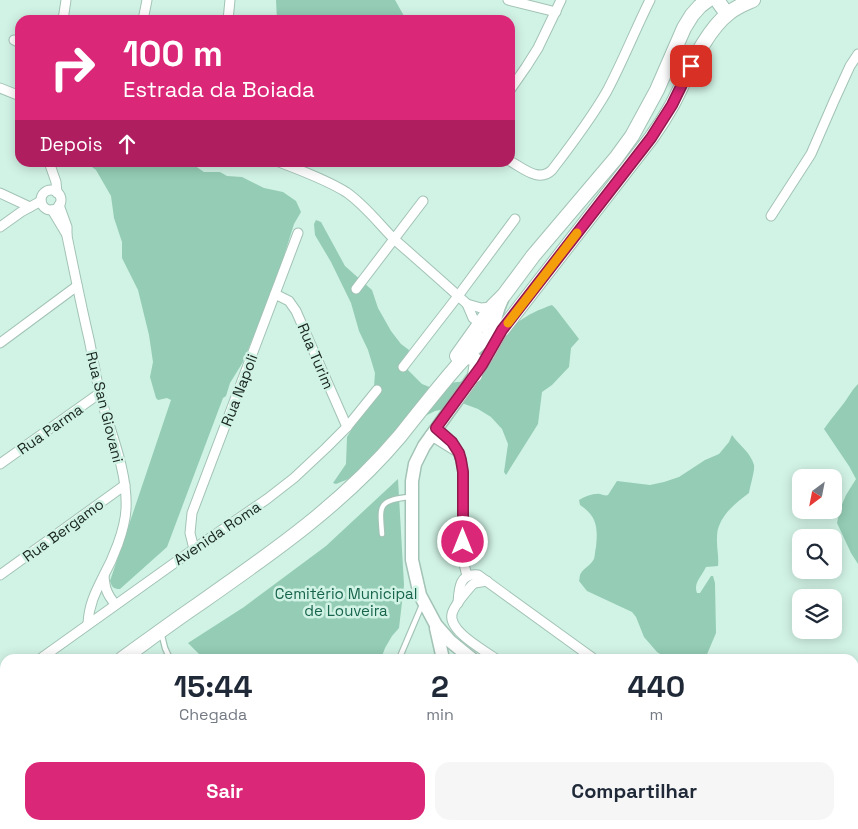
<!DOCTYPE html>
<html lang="pt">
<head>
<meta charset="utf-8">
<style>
	body { margin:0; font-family:"Space Grotesk",sans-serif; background:#f6f6f7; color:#1f2937; height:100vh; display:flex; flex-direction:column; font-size:19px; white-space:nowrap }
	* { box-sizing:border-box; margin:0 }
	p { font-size:16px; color:#747a83 }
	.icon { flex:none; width:28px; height:28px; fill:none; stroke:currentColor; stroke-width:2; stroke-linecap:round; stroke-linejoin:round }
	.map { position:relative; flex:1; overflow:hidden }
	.drawer { position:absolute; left:0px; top:654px; width:859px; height:176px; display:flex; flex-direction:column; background:#fff; border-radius:15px 15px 0 0; box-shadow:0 2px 12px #0003 }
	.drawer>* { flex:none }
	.guide { position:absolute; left:15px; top:15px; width:500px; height:152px; border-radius:15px; box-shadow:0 2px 12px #0003; background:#db2777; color:#fff; overflow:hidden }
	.needle { width:32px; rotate:212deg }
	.fabs { position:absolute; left:792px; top:469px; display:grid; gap:10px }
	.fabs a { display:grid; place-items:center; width:50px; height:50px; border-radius:10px; background:#fff; box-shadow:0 2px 12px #0003; font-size:25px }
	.pin { position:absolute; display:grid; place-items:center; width:42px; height:42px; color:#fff; margin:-21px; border-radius:10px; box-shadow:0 2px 8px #0006 }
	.me { position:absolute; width:55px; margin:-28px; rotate:0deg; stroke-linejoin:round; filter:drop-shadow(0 0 4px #0008) }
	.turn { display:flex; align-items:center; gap:18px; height:105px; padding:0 25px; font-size:22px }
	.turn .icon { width:65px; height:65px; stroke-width:2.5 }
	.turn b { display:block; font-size:35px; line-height:42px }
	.then { display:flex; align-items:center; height:48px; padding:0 25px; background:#0003; gap:10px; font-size:19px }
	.eta { display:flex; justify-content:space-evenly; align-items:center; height:85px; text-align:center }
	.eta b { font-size:30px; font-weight:600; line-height:35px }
	.action { display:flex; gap:10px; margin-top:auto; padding:10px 25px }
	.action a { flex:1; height:58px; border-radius:15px; background:#db2777; color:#fff; font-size:20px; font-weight:600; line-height:58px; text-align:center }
	.action a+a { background:#f6f6f7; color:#1f2937 }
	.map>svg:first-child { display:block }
</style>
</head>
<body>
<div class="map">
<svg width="858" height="829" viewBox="0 0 858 829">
	<rect width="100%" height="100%" fill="#d1f3e5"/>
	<g fill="#94ccb5">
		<polygon points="276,0 395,0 404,16 401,20 277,20"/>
		<path d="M80 163H191L204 172H220L227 176 242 177 264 188 283 192 296 201 301 212 294 224 277 278 243 362 230 383 226 396 223 398 167 547 120 589C113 589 112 587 110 581L171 400 167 398 158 400 156 398 150 377 153 362 149 335 138 290 122 258V242L114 218 111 196 96 170 92 167H83Z"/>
		<path d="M316 220 321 222 345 266 372 290 378 308 391 331 401 344 409 350 405 364 408 370 422 384 432 388 449 383 476 380C486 364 501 334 517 323 527 315 540 309 552 305L556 309 579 339 571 348 569 367 552 385 542 392 538 424 506 475 504 472 508 444 502 429 491 417 478 409 462 403 449 408 435 411 421 418 381 460 346 480 336 484 333 483 346 464 347 437 369 401 374 387 375 373 368 350 359 331 351 303 331 262 315 235 314 224Z"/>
		<path d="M858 384V564L851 553 837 523 840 509 846 495 856 479 849 466 824 429C831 419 837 412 844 403 849 396 852 390 858 384Z"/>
		<path d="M732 435C739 445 751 453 754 465 755 471 750 486 749 493 738 501 724 512 719 526 717 530 717 537 717 542 717 550 719 557 718 566L706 567C702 576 693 583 697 593H700L711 576H713L715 583 716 633 705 659H668L657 652 644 637 636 617 632 612 587 591 579 581C580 579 579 576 581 573 584 568 591 565 594 559 595 555 595 551 596 547 598 528 597 516 580 505L579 500C584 497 594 493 600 494 603 495 606 496 608 495L617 481 650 485 664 482 679 477 705 460 719 454 729 442Z"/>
		<polygon points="398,479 404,585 399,628 392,636 385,648 381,659 204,659 188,643 244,607 326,546"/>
		<polygon points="854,747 858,751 858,829 851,829 852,825 854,825"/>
	</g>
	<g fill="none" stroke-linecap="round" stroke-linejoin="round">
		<defs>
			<g id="lane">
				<path d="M382 534C380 506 377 500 410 497"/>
				<polyline points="161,632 165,648 170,659"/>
				<polyline points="399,659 422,605"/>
				<polyline points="129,825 130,829"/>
				<polyline points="167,825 170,829"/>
				<polyline points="99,829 99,825"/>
			</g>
			<g id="street">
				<polyline points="508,0 556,12"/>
				<polyline points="63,20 66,0"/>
				<polyline points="143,20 147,0"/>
				<polyline points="228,20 230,0"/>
				<polyline points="14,40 20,43"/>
				<polyline points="0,88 20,96"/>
				<polyline points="510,90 526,67 538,48 561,0"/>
				<path d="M510 161C523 168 539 183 552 170 572 144 591 119 607 91 623 61 635 30 650 0"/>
				<polyline points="49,162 56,182 57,193"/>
				<path d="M279 162C302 171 325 179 346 192 365 205 379 224 395 240 419 261 443 282 467 304L481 308 492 307"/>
				<circle cx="51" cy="200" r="10"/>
				<polyline points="0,193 30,207"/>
				<path d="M59 205 67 227V236C74 270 81 305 89 339 93 358 96 377 100 395 110 431 128 472 126 509 125 530 113 559 103 577 95 593 89 605 88 623"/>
				<polyline points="52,210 67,235"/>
				<polyline points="771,216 811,154 834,101 850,66 858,54"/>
				<polyline points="0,227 21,212 41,201"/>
				<polyline points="356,289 423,201"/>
				<polyline points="275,294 289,301 296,311 347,427"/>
				<polyline points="467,304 473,318 493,334"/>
				<polyline points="0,343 77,286"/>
				<polyline points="403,367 458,296 515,219"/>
				<path d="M436 428C454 443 459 448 463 471V560L467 576"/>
				<polyline points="430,435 459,453"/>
				<polyline points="0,464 100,393"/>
				<polyline points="194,549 190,533 192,513 298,233"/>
				<polyline points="0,575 125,485"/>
				<path d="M104 576C105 589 107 594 115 604"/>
				<path d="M487 581 475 583 472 585C466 592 454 605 452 614 448 631 484 650 496 659"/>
				<path d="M458 603C459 589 459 573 478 575L594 659"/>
				<polyline points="40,659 194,549 267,499 294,478 326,448 347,427 377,390"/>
				<polyline points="0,688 5,685"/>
				<polyline points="779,825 788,829"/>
				<polyline points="827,825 828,829"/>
			</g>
			<g id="secondary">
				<path d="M493 343C492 326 496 312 503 297"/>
				<polyline points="436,628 443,659"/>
				<polyline points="472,659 450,641 436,625 420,595 412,560 412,481 415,464 424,446 475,375 488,355 502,330"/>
				<polyline points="463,825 463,829"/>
				<polyline points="646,825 648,829"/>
			</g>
			<g id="primary">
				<polyline points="717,0 727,14"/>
				<polyline points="457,356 492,307 504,295 533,256 616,158 632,136 657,90 684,28 692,15 700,6 708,0"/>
				<polyline points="467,356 474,359 477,362 475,375"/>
				<path d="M122 659C147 641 171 623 196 606 269 555 342 505 400 436 419 412 438 388 458 365 471 351 483 337 502 330L651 138C659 127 666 116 672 105 687 77 703 33 729 13 736 7 744 4 753 0"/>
				<polyline points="0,746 5,743"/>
			</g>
		</defs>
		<use href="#lane" stroke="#a2c3b5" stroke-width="7"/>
		<use href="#street" stroke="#a2c3b5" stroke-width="11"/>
		<use href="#secondary" stroke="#a2c3b5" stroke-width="15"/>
		<use href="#primary" stroke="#a2c3b5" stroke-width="16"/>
		<use href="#lane" stroke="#fff" stroke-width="4.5"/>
		<use href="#street" stroke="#fff" stroke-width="9"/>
		<use href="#secondary" stroke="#fff" stroke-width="12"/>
		<use href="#primary" stroke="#fff" stroke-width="14"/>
	</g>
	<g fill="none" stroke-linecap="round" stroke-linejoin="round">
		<defs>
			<polyline id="route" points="463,542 463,472 461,460 459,453 452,442 436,428 482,365 502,330 651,138 672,105 691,66"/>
		</defs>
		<use href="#route" stroke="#8e194d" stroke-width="12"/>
		<use href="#route" stroke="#db2777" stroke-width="9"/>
		<polyline stroke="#f59e0b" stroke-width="9" points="508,323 577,233"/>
	</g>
	<g text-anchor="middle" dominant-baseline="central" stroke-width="5" stroke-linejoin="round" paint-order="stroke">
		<g font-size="15" fill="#17241f" stroke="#d1f3e5">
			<text transform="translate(316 356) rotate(67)">Rua Turim</text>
			<text transform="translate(239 390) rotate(-69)">Rua Napoli</text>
			<text transform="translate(105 407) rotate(76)">Rua San Giovani</text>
			<text transform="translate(50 429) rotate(-35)">Rua Parma</text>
			<text transform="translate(63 530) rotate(-36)">Rua Bergamo</text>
			<text transform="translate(217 533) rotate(-34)">Avenida Roma</text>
		</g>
		<g font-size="15" fill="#18644d" stroke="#d1f3e5">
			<text x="346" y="593">Cemitério Municipal<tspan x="346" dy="17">de Louveira</tspan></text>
		</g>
	</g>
</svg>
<div class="fabs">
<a><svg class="needle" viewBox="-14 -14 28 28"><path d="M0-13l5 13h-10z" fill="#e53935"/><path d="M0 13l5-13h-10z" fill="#747a83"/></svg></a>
<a><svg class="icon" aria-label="search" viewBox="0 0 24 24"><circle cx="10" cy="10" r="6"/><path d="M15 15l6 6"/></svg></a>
<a><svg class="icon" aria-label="layers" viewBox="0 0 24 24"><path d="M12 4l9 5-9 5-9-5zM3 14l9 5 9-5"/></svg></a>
</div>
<div class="pin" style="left:691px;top:66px;background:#d93025"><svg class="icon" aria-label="arrive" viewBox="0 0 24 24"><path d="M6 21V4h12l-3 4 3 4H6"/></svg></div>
<svg class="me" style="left:463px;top:542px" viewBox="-20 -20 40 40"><circle r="17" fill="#db2777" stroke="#fff" stroke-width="3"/><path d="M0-11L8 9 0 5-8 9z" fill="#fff"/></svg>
<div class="guide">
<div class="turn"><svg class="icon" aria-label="right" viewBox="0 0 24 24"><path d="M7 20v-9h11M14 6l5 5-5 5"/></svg><div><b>100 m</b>Estrada da Boiada</div></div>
<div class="then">Depois<svg class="icon" aria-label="ahead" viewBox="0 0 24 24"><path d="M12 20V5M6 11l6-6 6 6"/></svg></div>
</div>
<section class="drawer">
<div class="eta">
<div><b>15:44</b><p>Chegada</p></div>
<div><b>2</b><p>min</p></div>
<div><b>440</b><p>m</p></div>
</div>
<div class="action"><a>Sair</a><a>Compartilhar</a></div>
</section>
</div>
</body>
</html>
